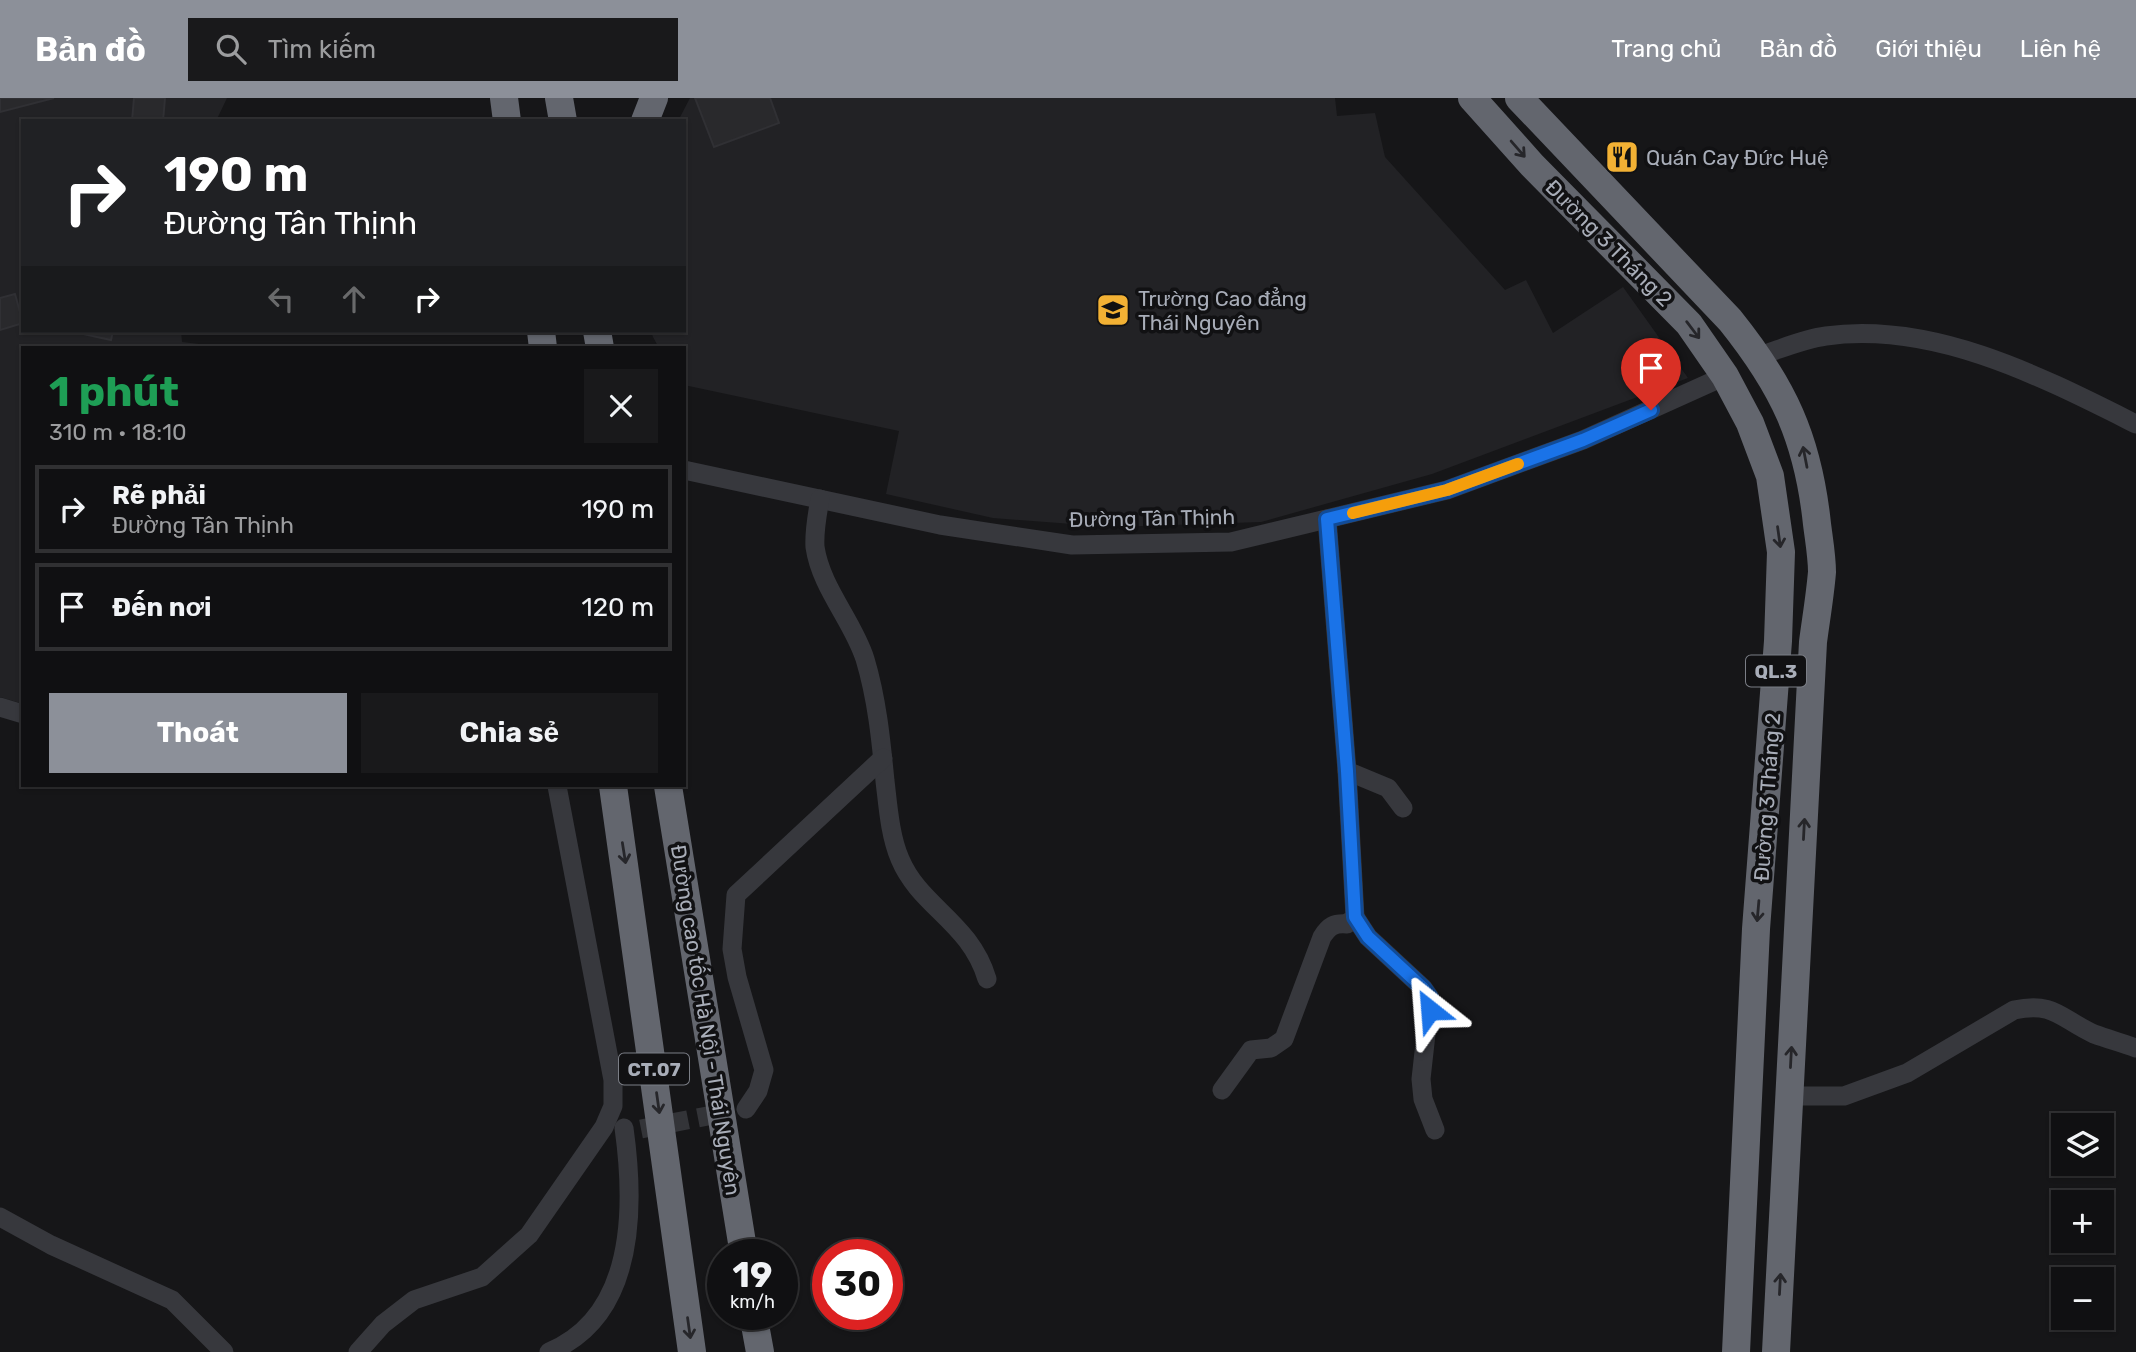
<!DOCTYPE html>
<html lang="vi">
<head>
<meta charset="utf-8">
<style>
	body { margin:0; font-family:Rubik,sans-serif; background:#19191b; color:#f1f3f6; height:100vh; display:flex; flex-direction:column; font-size:26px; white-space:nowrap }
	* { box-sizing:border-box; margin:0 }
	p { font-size:23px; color:#9c9d9f }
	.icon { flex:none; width:38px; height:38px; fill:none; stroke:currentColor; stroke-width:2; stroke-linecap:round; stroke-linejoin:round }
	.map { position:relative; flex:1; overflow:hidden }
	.panel { position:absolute; left:21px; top:248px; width:665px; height:441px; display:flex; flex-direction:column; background:#101012; border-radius:0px; box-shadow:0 2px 5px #0004,0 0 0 2px #303032 }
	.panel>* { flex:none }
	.banner { position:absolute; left:21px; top:21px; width:665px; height:214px; border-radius:0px; box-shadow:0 2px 5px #0004,0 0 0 2px #303032; background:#202124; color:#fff; overflow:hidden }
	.fabs { position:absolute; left:2051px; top:1015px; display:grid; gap:14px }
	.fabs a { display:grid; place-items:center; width:63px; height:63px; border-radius:0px; background:#101012; box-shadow:0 2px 5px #0004,0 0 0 2px #303032; font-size:35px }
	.speed { position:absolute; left:707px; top:1141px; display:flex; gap:14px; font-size:35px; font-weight:700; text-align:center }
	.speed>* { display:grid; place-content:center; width:91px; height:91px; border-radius:50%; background:#101012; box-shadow:0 2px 5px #0004,0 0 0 2px #303032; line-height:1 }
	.speed small { font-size:18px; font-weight:400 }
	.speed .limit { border:10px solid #d22; background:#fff; color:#111 }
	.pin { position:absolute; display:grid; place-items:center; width:60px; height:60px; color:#fff; margin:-72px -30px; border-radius:50% 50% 50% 0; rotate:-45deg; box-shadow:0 0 7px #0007 }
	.pin .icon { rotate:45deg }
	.me { position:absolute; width:77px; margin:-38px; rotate:332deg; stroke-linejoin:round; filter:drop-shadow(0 0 5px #0008) }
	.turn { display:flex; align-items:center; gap:24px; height:147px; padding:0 28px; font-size:32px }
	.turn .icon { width:91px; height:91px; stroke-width:2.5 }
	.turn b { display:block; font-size:49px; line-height:60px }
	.lanes { display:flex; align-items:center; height:66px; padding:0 28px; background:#0003; justify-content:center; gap:35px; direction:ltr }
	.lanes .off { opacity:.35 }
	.round { display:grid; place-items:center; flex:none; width:74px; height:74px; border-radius:0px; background:#19191b }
	.headline { display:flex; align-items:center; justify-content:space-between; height:119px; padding:0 28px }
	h1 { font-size:42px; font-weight:700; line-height:52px; color:#1e9e55 }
	.action { display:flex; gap:14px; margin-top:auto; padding:14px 28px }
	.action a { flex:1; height:80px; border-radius:0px; background:#8c9099; color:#fff; font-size:28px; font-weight:700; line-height:80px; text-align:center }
	.action a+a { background:#19191b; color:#f1f3f6 }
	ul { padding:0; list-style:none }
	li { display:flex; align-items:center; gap:21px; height:88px; margin:0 14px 10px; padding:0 14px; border:4px solid #303032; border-radius:0px }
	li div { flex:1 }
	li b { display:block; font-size:26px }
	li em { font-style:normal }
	header { display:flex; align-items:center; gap:42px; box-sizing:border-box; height:98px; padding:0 35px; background:#8c9099; color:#fff }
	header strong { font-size:33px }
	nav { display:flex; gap:38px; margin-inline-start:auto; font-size:24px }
	.search { width:490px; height:63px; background:#19191b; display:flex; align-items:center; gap:18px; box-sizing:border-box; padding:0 24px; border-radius:0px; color:#9c9d9f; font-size:26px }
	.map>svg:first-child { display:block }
</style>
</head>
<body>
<header>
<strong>Bản đồ</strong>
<div class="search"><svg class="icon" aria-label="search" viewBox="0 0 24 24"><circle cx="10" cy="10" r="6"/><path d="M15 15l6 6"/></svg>Tìm kiếm</div>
<nav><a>Trang chủ</a><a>Bản đồ</a><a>Giới thiệu</a><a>Liên hệ</a></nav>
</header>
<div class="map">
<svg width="2136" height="1254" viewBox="0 0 2136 1254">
	<rect width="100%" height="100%" fill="#161618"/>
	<g fill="#222225">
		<polygon points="0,0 227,0 216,23 23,23 23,233 181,233 182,244 233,250 23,250 23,606 0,599"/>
		<polygon points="690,0 1335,0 1337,18 1375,15 1385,59 1505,192 1526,182 1553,235 1623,189 1688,280 1432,376 1261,424 1112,429 993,420 886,396 899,333 684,287 684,250 659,250 653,239 651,233 684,233 684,23 678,23"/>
	</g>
	<g fill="#29292c" stroke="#303034" stroke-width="2">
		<polygon points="0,0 54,0 0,14"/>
		<polygon points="134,0 165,0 163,23 132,23"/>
		<polygon points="695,0 770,0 779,25 714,49"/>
		<polygon points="15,196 23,225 0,232 0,200"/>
		<polygon points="83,233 113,233 111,242 83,236"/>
	</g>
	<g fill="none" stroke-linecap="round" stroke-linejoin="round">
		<polyline stroke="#333438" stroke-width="19" stroke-dasharray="19 10" stroke-linecap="butt" points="641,1031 733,1013"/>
		<g stroke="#37383d" stroke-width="19">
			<path d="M1759 258C1781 251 1803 241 1826 238 1934 223 2042 279 2136 326"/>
			<polyline points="684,372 940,427 1072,447 1231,444 1447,392 1583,342 1725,278"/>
			<path d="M820 401C817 417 814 434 815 449 821 490 853 523 865 561 877 601 881 642 885 683 888 708 890 738 900 761 920 809 970 824 987 881"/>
			<polyline points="0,609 23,616"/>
			<polyline points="1347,673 1388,690 1403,710"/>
			<polyline points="1355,819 1368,839 1423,890 1430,900 1421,981 1423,1001 1435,1032"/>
			<path d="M1222 992 1251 952 1271 950 1284 941 1322 839C1329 828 1334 825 1347 826L1355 819 1347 673 1327 421"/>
			<path d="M1789 998H1844L1907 975 2014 912C2054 903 2061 921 2094 936 2108 941 2122 945 2136 950"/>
			<polyline points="746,1011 758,993 764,972 737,879 732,851 736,797 883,660"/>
			<polyline points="0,1119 51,1147 172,1202 224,1254"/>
			<polyline points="358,1254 383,1226 414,1202 482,1179 529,1137 604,1029 613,1008 613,982 557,688"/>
			<path d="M549 1254C636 1218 635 1109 624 1030"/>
		</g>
		<g stroke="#63666e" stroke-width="28">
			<polyline points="504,0 507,23"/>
			<polyline points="559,0 563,23"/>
			<polyline points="1472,0 1532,67 1689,226 1725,278 1750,325 1770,378 1781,454 1778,543 1756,831 1736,1254"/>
			<path d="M1519 0 1730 222C1783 288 1808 340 1817 426 1819 442 1822 459 1822 474 1820 498 1816 521 1813 544L1776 1254"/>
			<polyline points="645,23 654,0"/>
			<polyline points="541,233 543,250"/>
			<polyline points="597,233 600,250"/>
			<polyline points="613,688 692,1254"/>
			<polyline points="668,688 744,1157"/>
			<polyline points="753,1216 760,1254"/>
		</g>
	</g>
	<defs><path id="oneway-shaft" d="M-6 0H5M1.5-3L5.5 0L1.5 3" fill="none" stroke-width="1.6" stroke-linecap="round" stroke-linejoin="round" transform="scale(1.75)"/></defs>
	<g stroke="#26262a">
		<use href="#oneway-shaft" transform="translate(1518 51) rotate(49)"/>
		<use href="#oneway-shaft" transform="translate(1693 232) rotate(53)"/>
		<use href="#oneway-shaft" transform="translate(1805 359) rotate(-101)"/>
		<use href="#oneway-shaft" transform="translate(1779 439) rotate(82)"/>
		<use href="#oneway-shaft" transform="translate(1804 731) rotate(-87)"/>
		<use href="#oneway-shaft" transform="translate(624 755) rotate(81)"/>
		<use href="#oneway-shaft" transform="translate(1758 813) rotate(95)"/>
		<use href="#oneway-shaft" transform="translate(1791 959) rotate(-87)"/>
		<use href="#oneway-shaft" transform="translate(658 1005) rotate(82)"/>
		<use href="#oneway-shaft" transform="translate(1780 1186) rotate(-87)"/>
		<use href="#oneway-shaft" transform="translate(689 1230) rotate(82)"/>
	</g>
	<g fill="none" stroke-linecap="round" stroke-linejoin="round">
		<defs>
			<polyline id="route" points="1430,912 1430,900 1423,890 1368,839 1355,819 1347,673 1327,421 1447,392 1583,342 1651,312"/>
		</defs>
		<use href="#route" stroke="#114b97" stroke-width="18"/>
		<use href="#route" stroke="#1a73e8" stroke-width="12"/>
		<polyline stroke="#f59e0b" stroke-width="12" points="1353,415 1447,392 1518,366"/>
	</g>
	<defs>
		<symbol id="restaurant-square" viewBox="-11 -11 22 22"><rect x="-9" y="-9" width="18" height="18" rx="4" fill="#f2b134" stroke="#111113"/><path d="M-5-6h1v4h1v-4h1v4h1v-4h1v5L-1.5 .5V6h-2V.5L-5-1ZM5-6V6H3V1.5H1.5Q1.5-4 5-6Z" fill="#111"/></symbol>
		<symbol id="university-square" viewBox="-11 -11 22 22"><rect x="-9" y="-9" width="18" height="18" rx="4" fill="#f2b134" stroke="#111113"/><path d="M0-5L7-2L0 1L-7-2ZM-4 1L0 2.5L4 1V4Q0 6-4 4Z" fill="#111"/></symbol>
	</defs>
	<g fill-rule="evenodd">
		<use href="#restaurant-square" x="1603" y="40" width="38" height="38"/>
		<use href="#university-square" x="1094" y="193" width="38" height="38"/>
	</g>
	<g text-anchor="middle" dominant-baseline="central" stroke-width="7" stroke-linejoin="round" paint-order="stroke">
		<g fill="#111113" stroke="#7b7e86" stroke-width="2">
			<rect x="1746" y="557.5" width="60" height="31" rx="5"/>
			<rect x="619" y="955.5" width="70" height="31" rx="5"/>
		</g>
		<g font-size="19" font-weight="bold" fill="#a8adb8">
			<text x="1776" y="573">QL.3</text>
			<text x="654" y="971">CT.07</text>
		</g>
		<g font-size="21" fill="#a8adb8" stroke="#111113" text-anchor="start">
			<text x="1646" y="59">Quán Cay Đức Huệ</text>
			<text x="1138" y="200">Trường Cao đẳng<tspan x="1138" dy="24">Thái Nguyên</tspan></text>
		</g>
		<g font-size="21" fill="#a8adb8" stroke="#111113">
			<text transform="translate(1609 145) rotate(45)">Đường 3 Tháng 2</text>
			<text transform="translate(1152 420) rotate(-1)">Đường Tân Thịnh</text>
			<text transform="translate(1767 699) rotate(-86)">Đường 3 Tháng 2</text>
			<text transform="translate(706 922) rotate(81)">Đường cao tốc Hà Nội - Thái Nguyên</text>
		</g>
	</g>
</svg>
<div class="fabs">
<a><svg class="icon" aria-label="layers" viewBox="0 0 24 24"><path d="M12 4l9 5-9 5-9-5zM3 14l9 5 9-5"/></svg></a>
<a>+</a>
<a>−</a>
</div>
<div class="speed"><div>19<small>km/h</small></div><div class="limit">30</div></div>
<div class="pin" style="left:1651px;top:312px;background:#d93025"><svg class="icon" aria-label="arrive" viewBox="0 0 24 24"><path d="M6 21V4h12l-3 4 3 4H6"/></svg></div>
<svg class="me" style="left:1430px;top:912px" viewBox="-20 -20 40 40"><path d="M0-17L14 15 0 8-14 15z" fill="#1a73e8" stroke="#fff" stroke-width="4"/></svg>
<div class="banner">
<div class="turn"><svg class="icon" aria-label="right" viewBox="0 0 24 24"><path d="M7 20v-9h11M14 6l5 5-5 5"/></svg><div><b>190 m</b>Đường Tân Thịnh</div></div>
<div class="lanes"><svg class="icon off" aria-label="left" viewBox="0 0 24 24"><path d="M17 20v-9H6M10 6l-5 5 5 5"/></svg><svg class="icon off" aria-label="ahead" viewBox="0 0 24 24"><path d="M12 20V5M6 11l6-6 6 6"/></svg><svg class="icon" aria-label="right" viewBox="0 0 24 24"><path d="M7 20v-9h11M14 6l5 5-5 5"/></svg></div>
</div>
<section class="panel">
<div class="headline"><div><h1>1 phút</h1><p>310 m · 18:10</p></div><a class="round"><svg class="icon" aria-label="close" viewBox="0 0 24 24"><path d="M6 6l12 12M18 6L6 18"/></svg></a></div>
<ul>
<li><svg class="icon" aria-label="right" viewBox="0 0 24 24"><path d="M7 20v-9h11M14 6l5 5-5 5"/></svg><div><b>Rẽ phải</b><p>Đường Tân Thịnh</p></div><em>190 m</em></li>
<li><svg class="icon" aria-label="arrive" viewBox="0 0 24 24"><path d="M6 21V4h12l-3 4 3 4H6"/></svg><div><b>Đến nơi</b></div><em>120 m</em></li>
</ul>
<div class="action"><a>Thoát</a><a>Chia sẻ</a></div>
</section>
</div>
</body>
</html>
